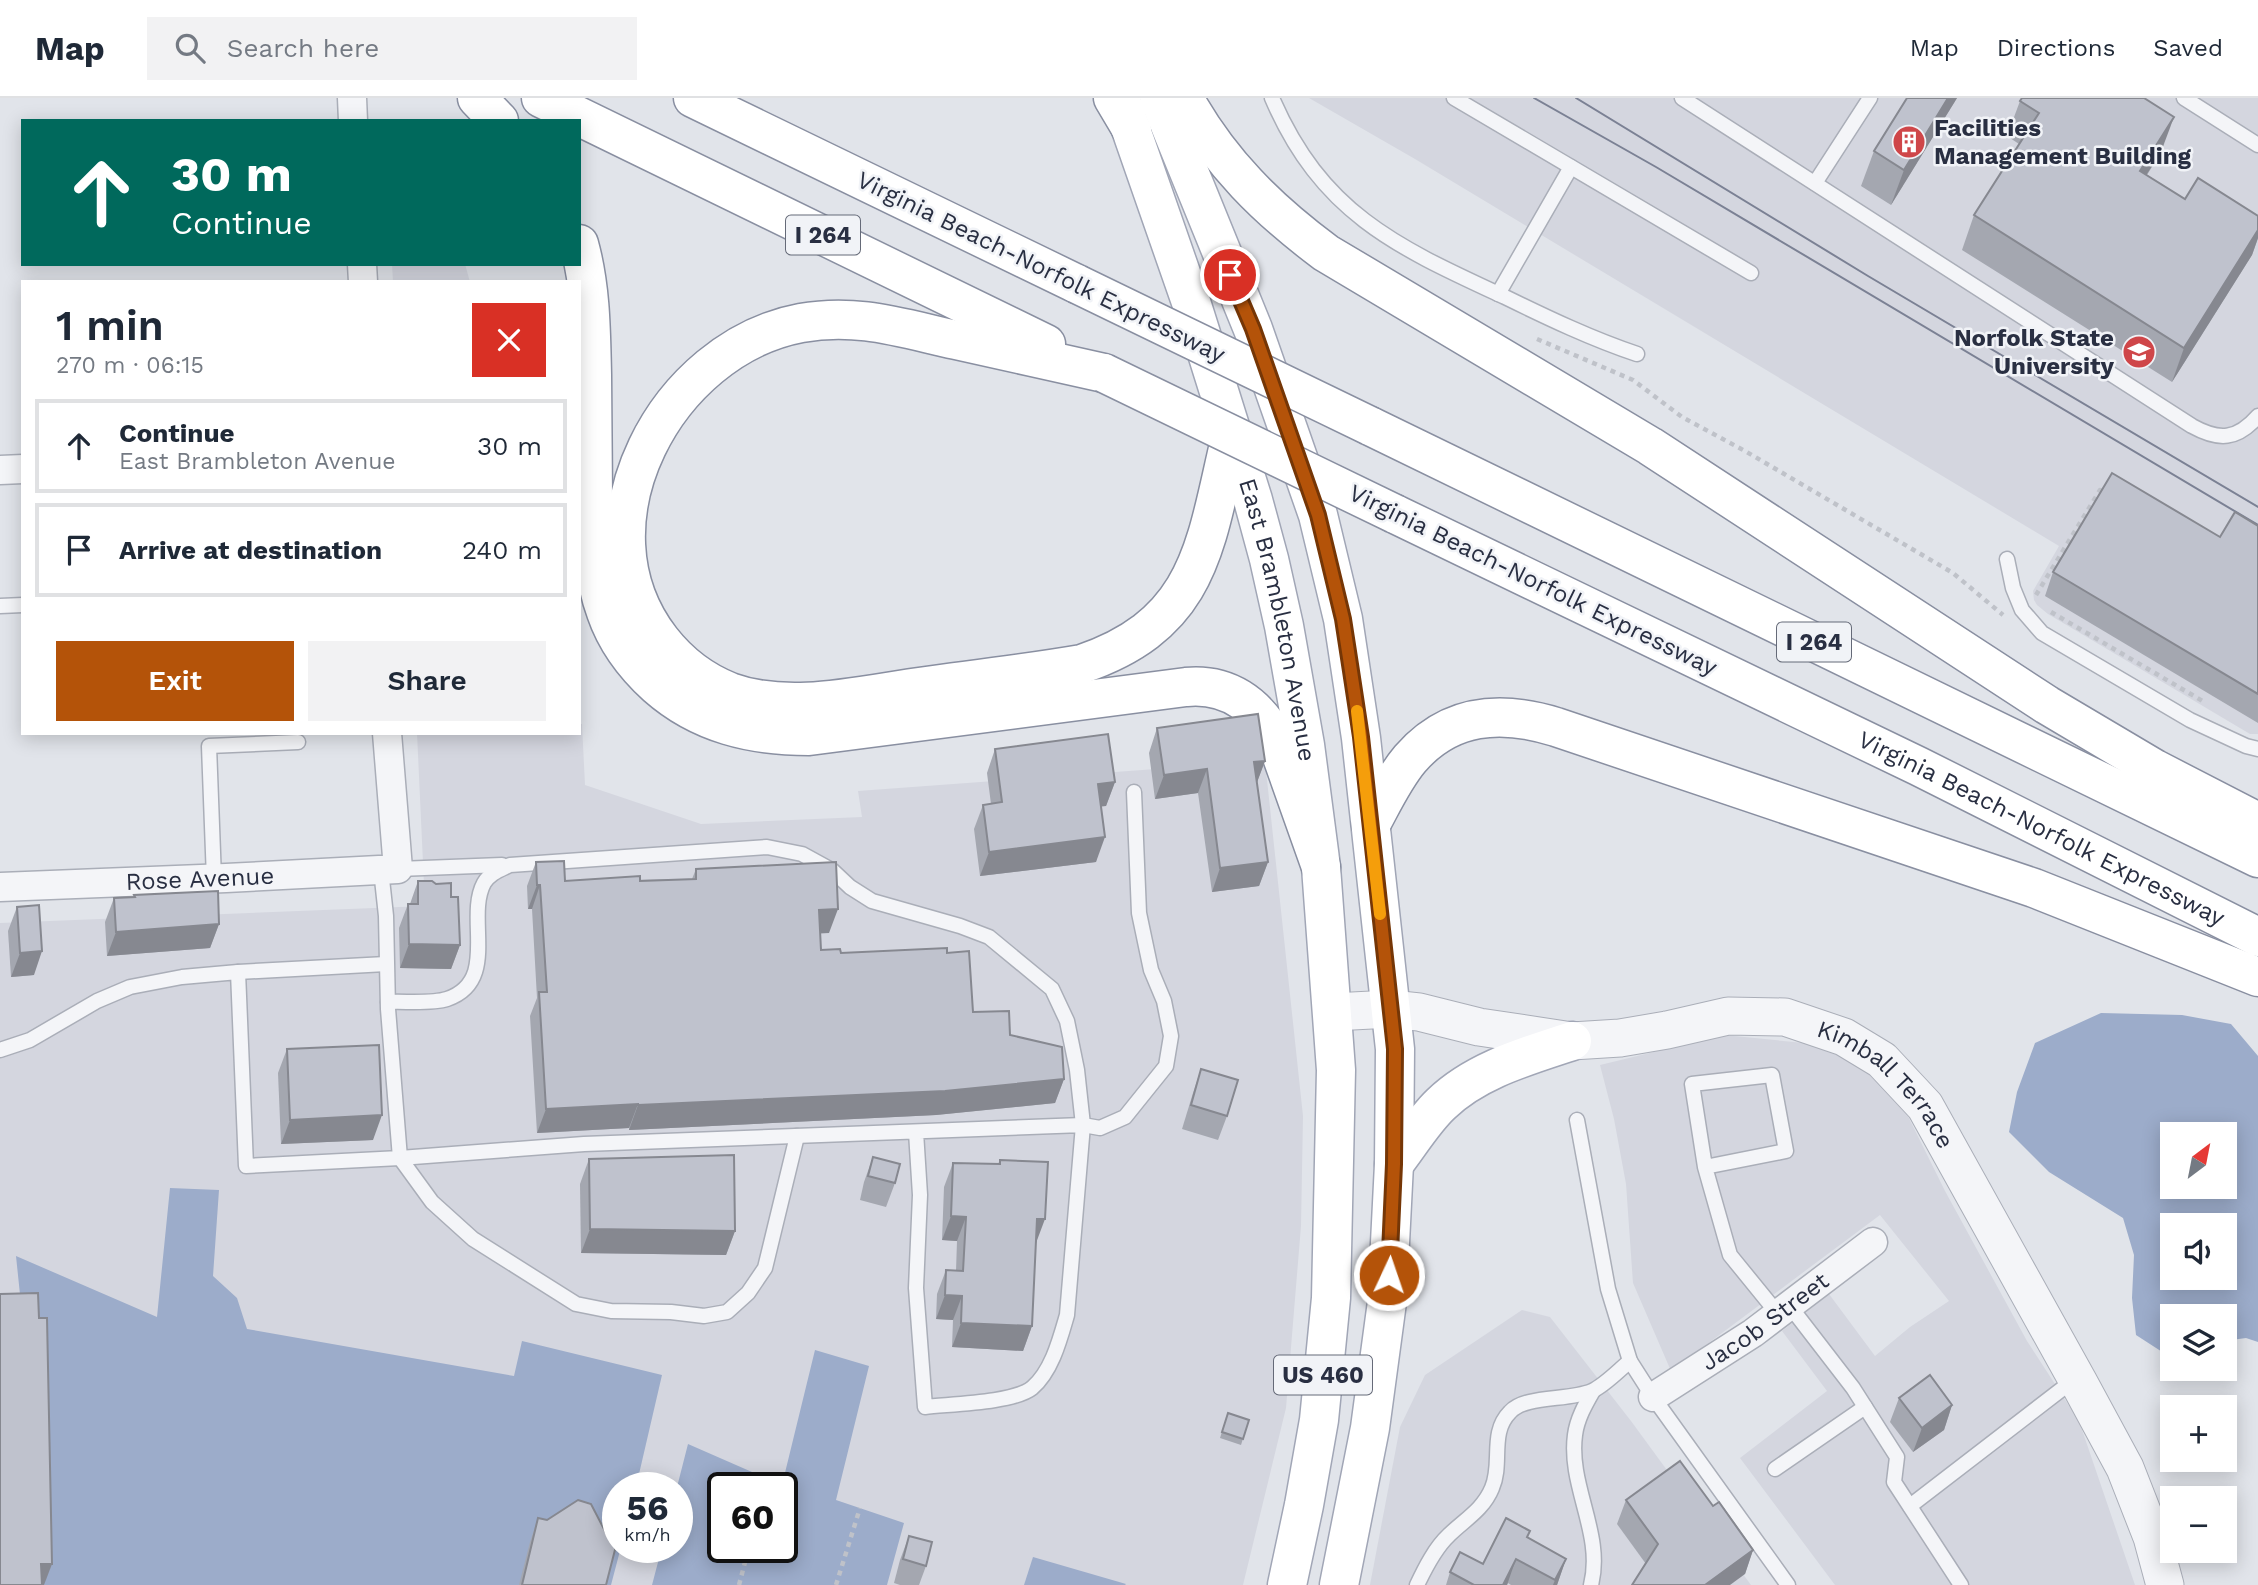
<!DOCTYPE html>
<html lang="en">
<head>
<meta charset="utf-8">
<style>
	body { margin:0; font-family:"Work Sans",sans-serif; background:#f2f2f3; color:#1f2937; height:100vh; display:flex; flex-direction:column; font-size:26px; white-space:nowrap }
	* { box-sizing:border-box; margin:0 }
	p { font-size:23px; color:#747a83 }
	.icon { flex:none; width:38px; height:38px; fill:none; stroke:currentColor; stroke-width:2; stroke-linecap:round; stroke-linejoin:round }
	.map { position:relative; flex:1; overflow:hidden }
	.sheet { position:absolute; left:21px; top:182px; width:560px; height:455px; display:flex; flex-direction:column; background:#fff; border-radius:0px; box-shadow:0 4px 18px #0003 }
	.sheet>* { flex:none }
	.guide { position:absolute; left:21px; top:21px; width:560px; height:147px; border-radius:0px; box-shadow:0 4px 18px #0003; background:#00695c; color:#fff; overflow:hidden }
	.needle { width:46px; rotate:32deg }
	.tools { position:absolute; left:2160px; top:1024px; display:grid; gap:14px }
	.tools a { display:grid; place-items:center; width:77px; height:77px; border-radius:0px; background:#fff; box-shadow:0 4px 18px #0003; font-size:35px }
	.speed { position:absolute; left:602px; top:1374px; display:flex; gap:14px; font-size:35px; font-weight:700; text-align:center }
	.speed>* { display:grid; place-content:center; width:91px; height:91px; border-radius:50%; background:#fff; box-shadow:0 4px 18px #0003; line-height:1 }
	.speed small { font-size:18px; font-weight:400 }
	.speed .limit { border:4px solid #111; border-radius:10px; background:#fff; color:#111 }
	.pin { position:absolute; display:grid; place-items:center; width:60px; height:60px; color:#fff; margin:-30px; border:4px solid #fff; border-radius:50%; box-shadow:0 2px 7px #0007 }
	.me { position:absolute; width:77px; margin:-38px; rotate:3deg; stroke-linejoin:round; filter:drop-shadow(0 0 5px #0008) }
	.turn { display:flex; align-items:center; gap:24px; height:147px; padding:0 35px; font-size:32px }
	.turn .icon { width:91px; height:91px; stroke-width:2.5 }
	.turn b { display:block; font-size:49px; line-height:60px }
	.round { display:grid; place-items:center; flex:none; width:74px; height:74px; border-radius:0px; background:#f2f2f3 }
	.overview { display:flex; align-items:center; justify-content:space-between; height:119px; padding:0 35px }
	h1 { font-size:42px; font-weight:600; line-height:52px }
	.action { display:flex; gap:14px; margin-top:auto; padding:14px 35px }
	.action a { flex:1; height:80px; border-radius:0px; background:#b45309; color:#fff; font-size:28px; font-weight:600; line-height:80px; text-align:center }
	.action a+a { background:#f2f2f3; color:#1f2937 }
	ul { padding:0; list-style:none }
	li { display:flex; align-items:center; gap:21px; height:94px; margin:0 14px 10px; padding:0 21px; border:4px solid #e0e1e3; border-radius:0px }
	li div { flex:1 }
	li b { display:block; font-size:26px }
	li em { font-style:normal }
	header { display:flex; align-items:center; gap:42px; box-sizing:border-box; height:98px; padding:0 35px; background:#fff; border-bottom:2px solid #e0e1e3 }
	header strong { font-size:33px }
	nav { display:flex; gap:38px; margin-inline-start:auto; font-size:24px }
	.search { width:490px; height:63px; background:#f2f2f3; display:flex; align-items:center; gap:18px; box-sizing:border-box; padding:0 24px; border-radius:0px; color:#747a83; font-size:26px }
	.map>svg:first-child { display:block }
</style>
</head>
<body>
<header>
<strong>Map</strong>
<div class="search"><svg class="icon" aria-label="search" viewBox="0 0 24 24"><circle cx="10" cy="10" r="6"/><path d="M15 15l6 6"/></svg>Search here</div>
<nav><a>Map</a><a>Directions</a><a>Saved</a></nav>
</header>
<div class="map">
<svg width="2258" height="1487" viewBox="0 0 2258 1487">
	<rect width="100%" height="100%" fill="#e1e4ea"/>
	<g fill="#d4d6df" fill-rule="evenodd">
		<polygon points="1309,0 2258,0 2258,636 2250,636 2048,516 2037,507 2034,502 2033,493 2059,448 1415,61"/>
		<polygon points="392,166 465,166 470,184 393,184"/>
		<path d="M579 626H582L585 687 701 726 862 719 858 693 1265 663 1303 1018 1301 1128 1286 1310 1243 1487H0V825L425 808 417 635H579ZM618 1390H677V1449H618ZM723 1390H782V1449H723Z"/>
		<polygon points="1724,937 1804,945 1855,961 1894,990 1945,1093 2027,1243 2079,1323 2135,1487 1835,1487 1740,1360 1827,1293 1782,1233 1829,1196 1875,1258 1910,1229 1949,1203 1880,1117 1671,1273 1633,1185 1626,1086 1614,1021 1600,967"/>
		<polygon points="1522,1212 1550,1219 1631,1323 1751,1487 1370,1487 1400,1329 1425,1277"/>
	</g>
	<g fill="#9cacca" fill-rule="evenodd">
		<path d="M2101 915 2182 917 2231 926 2258 958V1244L2246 1240 2224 1243V1218H2172L2170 1259 2136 1237 2132 1200 2134 1157 2123 1120 2049 1074 2009 1034 2017 994 2035 945ZM2172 1036H2224V1088H2172ZM2172 1127H2224V1180H2172Z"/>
		<polygon points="170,1090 219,1092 213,1178 237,1200 247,1231 514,1278 522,1243 662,1277 636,1389 618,1390 618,1449 621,1449 611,1487 0,1487 0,1207 21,1206 16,1158 157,1219"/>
		<path d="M815 1252 869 1268 836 1402 904 1425 887 1487H652L662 1449H677V1389L688 1346 782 1387ZM723 1390H782V1449H723Z"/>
		<polygon points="1033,1459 1126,1486 1125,1487 1024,1487"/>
	</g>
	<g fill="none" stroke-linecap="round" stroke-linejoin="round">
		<defs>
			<g id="service">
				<path d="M1272 0C1322 116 1397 149 1505 199 1548 220 1592 241 1637 256"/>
				<polyline points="1454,0 1751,175"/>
				<path d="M1682 0 2192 328C2219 343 2237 342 2258 318"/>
				<polyline points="2184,0 2258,47"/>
				<polyline points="1815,85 1870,0"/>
				<polyline points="1498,196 1571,69"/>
				<polyline points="2007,461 2013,490 2022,512 2042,535 2190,622 2246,648 2258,651"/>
				<polyline points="0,508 23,507"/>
				<polyline points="398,771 502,767"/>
				<polyline points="214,781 209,648 298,644"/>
				<polyline points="238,874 386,866"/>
				<path d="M388 904C404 903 432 906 447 901 500 883 465 820 484 785 490 775 500 772 510 767L767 749 802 756 833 773 850 789 872 803 960 828 989 839 1052 891 1067 923 1077 972 1083 1027 1100 1030 1125 1019 1166 968 1171 938 1164 903 1151 872 1139 815 1134 694"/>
				<polyline points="0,952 30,942 97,903 130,889 182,879 238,874 246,1068 400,1060 388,911 386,818 381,772"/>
				<polyline points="1577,1022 1608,1191 1630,1263 1653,1299 1788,1487"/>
				<path d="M400 1060 584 1046 1083 1027 1067 1217C1060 1241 1052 1273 1032 1290 1013 1305 950 1306 925 1309L916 1190 920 1097 916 1034"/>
				<polyline points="400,1060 432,1104 473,1141 576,1206 611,1213 671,1214 704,1218 727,1214 748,1195 765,1170 797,1038"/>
				<polyline points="1705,1069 1786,1053 1772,977 1692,986 1705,1069 1730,1157 1778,1216"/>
				<polyline points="1789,1207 1853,1290 1897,1359 1894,1384 1961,1487"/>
				<polyline points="1775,1371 1865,1309"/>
				<polyline points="1910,1408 2075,1281"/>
				<path d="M1417 1487C1425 1470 1435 1450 1449 1437 1464 1422 1483 1412 1492 1390 1503 1365 1489 1335 1510 1314 1525 1297 1568 1303 1592 1293 1605 1287 1618 1273 1630 1263"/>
				<path d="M1591 1487C1604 1436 1568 1388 1575 1337 1577 1321 1585 1307 1593 1293"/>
			</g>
			<g id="minor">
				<polyline points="352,0 353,23"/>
				<polyline points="362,166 363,184"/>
				<polyline points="0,372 23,371"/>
				<path id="s1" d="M0 789 226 780 398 771 387 635"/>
				<path id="s2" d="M1653 1299 1753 1235 1873 1144"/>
			</g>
			<g id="tertiary">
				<path id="s3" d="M1333 914 1391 911 1419 914 1479 929 1572 943 1620 940 1667 932 1728 918 1785 919 1844 939 1882 962 1925 1008 2079 1285 2125 1370 2152 1439 2165 1487"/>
			</g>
			<g id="primary">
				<path id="s4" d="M1120 0 1191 204 1253 402 1269 461 1284 528 1305 647 1321 769 1336 972 1331 1200 1319 1322 1304 1407 1287 1487"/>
				<polyline points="1159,0 1253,231 1318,417 1343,521 1361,640 1395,951 1394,1066 1387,1204 1370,1330 1339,1487"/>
				<path d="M1394 1066C1409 1047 1423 1023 1441 1006 1476 972 1527 958 1572 943"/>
			</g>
			<g id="motorway">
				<polyline points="477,0 499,23"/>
				<polyline points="541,0 1046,246"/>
				<polyline points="693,0 1077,186"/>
				<polyline points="1113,0 1132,32"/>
				<path d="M1184 0C1220 65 1267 111 1326 155L1650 348 2047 607 2155 671 2258 724"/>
				<path d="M579 146C591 189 591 233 592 277 592 318 593 358 593 399 593 438 592 477 606 514 616 543 635 568 657 588 700 626 752 638 809 638L1186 589C1227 585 1257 606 1276 642L1321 769"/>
				<path d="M1104 275C1055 264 1005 253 956 242 901 230 858 215 801 225 667 250 571 426 661 542 679 565 702 583 730 594 791 616 864 596 926 588 978 581 1030 575 1082 566 1202 525 1205 446 1231 338"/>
				<polyline points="1370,328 2258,760"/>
				<path id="s5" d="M1395 416 1918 668 2258 839"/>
				<path d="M1371 726C1383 704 1394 680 1410 661 1450 615 1501 612 1556 629L2034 790 2258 879"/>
			</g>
		</defs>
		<use href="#service" stroke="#aaaeb8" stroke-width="17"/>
		<use href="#minor" stroke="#aaaeb8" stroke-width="31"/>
		<use href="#tertiary" stroke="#aaaeb8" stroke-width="39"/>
		<use href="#primary" stroke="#a1a6b6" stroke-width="41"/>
		<use href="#motorway" stroke="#898fa1" stroke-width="41"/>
		<g stroke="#bfc2c9" stroke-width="4.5" stroke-dasharray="5 5" stroke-linecap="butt">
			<polyline points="1537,241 1633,282 1682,319 1745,353 1953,475 2003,517"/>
			<polyline points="2036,497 2100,392 2105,395"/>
			<polyline points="2051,514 2206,605"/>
			<polyline points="764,1390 767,1380"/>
			<polyline points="739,1487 749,1449"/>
			<polyline points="836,1487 860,1410"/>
		</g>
		<use href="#service" stroke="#f4f5f8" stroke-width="14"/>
		<use href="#minor" stroke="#f4f5f8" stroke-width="28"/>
		<use href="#tertiary" stroke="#f4f5f8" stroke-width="37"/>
		<use href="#primary" stroke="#fff" stroke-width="38"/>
		<use href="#motorway" stroke="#fff" stroke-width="38"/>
		<g stroke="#7b8194" stroke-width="2">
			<polyline points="1534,0 1656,69 2258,427"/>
			<polyline points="1576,0 1868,178 2258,409"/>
		</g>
		<defs>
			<g id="motorway-bridge">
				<polyline points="1077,186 1370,328"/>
				<polyline points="1104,275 1395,416"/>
			</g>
		</defs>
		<use href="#motorway-bridge" stroke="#898fa1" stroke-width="41" stroke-linecap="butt"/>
		<use href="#motorway-bridge" stroke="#fff" stroke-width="38"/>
	</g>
	<g fill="#a4a7b0">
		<polygon points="1907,0 1957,0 1891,107 1861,88 1874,53"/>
		<polygon points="2020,3 2161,54 2147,77 2185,101 2258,118 2258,140 2252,157 2172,284 1962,152 1974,117 2019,46 2007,38"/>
		<polygon points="2258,428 2258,625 2045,498 2053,474 2220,439"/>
		<polygon points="1157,630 1265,663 1257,684 1268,764 1259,788 1212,794 1198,695 1155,701 1149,655"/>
		<polygon points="995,651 1115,684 1106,708 1101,708 1096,764 980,778 974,731 983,707 991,706 987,675"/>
		<polygon points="536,764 565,783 692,781 696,771 829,835 820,835 821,852 841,855 947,855 973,914 1010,937 1064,981 1055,1005 936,1017 629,1032 629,1030 537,1035 530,918 537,900 532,811 528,811 527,788"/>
		<polygon points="418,783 451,799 460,847 451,871 400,870 399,830 408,806 410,806"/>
		<polygon points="134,797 219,826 210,850 107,858 105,824 114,800 134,799"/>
		<polygon points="17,809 34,877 11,879 8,833"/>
		<polygon points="287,951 373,1042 281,1046 278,975"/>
		<polygon points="1201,971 1227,1018 1218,1042 1182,1031 1193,995"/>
		<polygon points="873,1059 895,1085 886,1109 860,1102 864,1084"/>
		<polygon points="589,1061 735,1133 726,1157 581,1155 580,1086"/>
		<polygon points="1000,1062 1036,1145 1032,1228 1023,1253 952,1249 953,1222 936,1221 937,1196 946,1172 956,1173 957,1143 942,1142 944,1089 953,1065 998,1066"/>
		<polygon points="1899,1300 1952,1307 1944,1332 1913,1354 1890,1324"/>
		<polygon points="1228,1315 1249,1322 1241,1347 1220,1340"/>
		<polygon points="1626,1402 1713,1408 1753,1452 1745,1476 1646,1466 1617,1426"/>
		<polygon points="538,1420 606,1487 519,1487 530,1444"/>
		<polygon points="909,1438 926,1468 919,1487 900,1487 894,1485 900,1462"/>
		<polygon points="1528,1440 1566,1461 1557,1487 1511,1487 1508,1485 1507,1487 1446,1487 1450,1474 1483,1466"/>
	</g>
	<g fill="#868890">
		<polygon points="1948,0 1957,0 1891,107 1904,72"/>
		<polygon points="2174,19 2161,54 2127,107 2140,73"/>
		<polygon points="2258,132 2258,140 2252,157 2172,284 2184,250"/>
		<polygon points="1265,663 1256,687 1254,664"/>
		<polygon points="1207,671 1198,695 1155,701 1164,677"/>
		<polygon points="1115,684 1106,708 1089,710 1098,686"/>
		<polygon points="1105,739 1096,764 980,778 989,754"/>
		<polygon points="1268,764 1259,788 1212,794 1220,770"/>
		<polygon points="537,787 540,787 532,811 528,811"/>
		<polygon points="838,811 829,835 810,836 819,812"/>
		<polygon points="219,826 210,850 107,858 116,834"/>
		<polygon points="409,846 460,847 451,871 400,870"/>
		<polygon points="42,853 34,877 11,879 20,855"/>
		<polygon points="1064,981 1055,1005 936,1017 629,1032 638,1007"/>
		<polygon points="638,1006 629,1030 537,1035 546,1011"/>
		<polygon points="382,1017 373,1042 281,1046 290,1022"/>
		<polygon points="951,1118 966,1119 957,1143 942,1142"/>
		<polygon points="1037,1121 1045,1121 1036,1145 1028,1145"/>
		<polygon points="590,1131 735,1133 726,1157 581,1155"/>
		<polygon points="945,1197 962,1198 953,1222 936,1221"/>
		<polygon points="961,1225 1032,1228 1023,1253 952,1249"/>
		<polygon points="1952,1307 1944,1332 1913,1354 1922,1330"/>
		<polygon points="1753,1452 1745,1476 1730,1487 1705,1487"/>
		<polygon points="1516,1461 1507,1487 1503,1487"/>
		<polygon points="1566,1461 1557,1487 1553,1487 1555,1482"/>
		<polygon points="41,1466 52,1466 44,1487 34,1487"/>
	</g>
	<g fill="#bfc2cd" stroke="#868890" stroke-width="2">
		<polygon points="1907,0 1948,0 1904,72 1874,53"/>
		<polygon points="2022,0 2144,0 2174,19 2140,73 2185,101 2198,80 2258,118 2258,132 2184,250 1974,117 2039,15 2020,3"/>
		<polygon points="2112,375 2220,439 2235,414 2258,428 2258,596 2053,474"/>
		<polygon points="1258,616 1265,663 1254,664 1268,764 1220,770 1207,671 1164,677 1157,630"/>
		<polygon points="1108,636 1115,684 1098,686 1105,739 989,754 983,707 1002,704 995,651"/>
		<polygon points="564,763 565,783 640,778 640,783 696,781 696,771 836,764 838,811 819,812 821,852 840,851 841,855 947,850 947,855 969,853 973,914 1009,913 1010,937 1062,949 1064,981 945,993 638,1007 638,1006 546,1011 539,894 547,894 540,787 537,787 536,764"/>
		<polygon points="418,783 432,783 436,786 451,785 451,799 458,799 460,847 409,846 408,806 418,806"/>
		<polygon points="218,793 219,826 116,834 114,800 135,799 134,797"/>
		<polygon points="39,807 42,853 20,855 17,809"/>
		<polygon points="379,947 382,1017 290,1022 287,951"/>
		<polygon points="1201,971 1238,982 1227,1018 1191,1007"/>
		<polygon points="734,1057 735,1133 590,1131 589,1061"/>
		<polygon points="873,1059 900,1066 895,1085 868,1078"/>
		<polygon points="1000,1062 1048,1064 1045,1121 1037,1121 1032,1228 961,1225 962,1198 945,1197 946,1172 963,1173 966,1119 951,1118 953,1065 1000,1066"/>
		<polygon points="38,1195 39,1220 47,1220 52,1466 41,1466 42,1487 0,1487 0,1196"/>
		<polygon points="1930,1277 1952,1307 1922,1330 1899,1300"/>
		<polygon points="1228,1315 1249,1322 1243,1341 1222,1334"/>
		<polygon points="1680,1363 1713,1408 1719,1404 1753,1452 1705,1487 1632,1487 1658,1446 1626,1402"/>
		<polygon points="578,1402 591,1406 607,1437 618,1440 606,1487 522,1487 538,1420 547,1422"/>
		<polygon points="1506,1420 1530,1433 1527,1439 1566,1461 1555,1482 1516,1461 1503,1487 1474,1487 1450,1474 1460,1454 1483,1466"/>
		<polygon points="909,1438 932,1444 926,1468 903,1461"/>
	</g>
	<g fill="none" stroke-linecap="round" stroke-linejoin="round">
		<defs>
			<polyline id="route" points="1230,177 1253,231 1318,417 1343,521 1351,573 1361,639 1395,951 1394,1066 1389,1177"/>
		</defs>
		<use href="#route" stroke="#753606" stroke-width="18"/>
		<use href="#route" stroke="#b45309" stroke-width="12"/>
		<polyline stroke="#f59e0b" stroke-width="12" points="1357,613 1380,816"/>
	</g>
	<defs>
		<symbol id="building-disc" viewBox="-11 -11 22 22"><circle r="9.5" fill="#cf4649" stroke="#f1f3f7"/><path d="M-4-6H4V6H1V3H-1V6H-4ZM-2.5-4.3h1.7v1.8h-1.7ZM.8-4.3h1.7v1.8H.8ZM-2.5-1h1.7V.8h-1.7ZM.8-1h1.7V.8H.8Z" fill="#fff"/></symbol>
		<symbol id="university-disc" viewBox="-11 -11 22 22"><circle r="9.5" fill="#cf4649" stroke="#f1f3f7"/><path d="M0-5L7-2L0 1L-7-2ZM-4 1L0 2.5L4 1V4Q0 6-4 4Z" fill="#fff"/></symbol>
	</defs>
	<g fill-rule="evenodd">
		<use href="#building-disc" x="1890" y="25" width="38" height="38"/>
		<use href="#university-disc" x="2120" y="235" width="38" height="38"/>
	</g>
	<g text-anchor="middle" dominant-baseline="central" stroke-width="5" stroke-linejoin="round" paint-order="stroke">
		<g fill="#f1f3f7" stroke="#656a78" stroke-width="2">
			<rect x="786" y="117.5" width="74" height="39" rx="5"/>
			<rect x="1777" y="524.5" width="74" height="39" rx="5"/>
			<rect x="1274" y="1257.5" width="98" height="39" rx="5"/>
		</g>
		<g font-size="23" font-weight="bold" fill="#292f42">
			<text x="823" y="137">I 264</text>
			<text x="1814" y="544">I 264</text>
			<text x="1323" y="1277">US 460</text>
		</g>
		<g font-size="24" font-weight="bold" fill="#292f42" stroke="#f1f3f7" text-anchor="start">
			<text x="1934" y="30">Facilities<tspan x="1934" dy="28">Management Building</tspan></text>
			<text x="2114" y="240" text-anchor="end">Norfolk State<tspan x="2114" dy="28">University</tspan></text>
		</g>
		<g font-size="24" fill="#292f42" stroke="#f1f3f7">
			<text transform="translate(1041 169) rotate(26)">Virginia Beach-Norfolk Expressway</text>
			<text transform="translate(1533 482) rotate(26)">Virginia Beach-Norfolk Expressway</text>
			<text stroke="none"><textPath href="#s4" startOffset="546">East Brambleton Avenue</textPath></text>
			<text stroke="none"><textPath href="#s5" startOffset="719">Virginia Beach-Norfolk Expressway</textPath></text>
			<text stroke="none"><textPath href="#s1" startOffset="200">Rose Avenue</textPath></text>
			<text stroke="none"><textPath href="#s3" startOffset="583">Kimball Terrace</textPath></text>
			<text stroke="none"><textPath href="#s2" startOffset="135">Jacob Street</textPath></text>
		</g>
	</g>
</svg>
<div class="tools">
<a><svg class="needle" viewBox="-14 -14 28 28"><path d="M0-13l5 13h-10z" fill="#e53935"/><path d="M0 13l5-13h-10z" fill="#747a83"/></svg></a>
<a><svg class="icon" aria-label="sound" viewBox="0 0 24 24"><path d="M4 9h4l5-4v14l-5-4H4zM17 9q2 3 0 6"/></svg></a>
<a><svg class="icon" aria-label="layers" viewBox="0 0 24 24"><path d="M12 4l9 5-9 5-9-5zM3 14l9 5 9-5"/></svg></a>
<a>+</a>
<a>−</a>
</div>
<div class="speed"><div>56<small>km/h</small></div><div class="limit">60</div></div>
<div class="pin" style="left:1230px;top:177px;background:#d93025"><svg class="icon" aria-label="arrive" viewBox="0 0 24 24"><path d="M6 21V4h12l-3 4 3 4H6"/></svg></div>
<svg class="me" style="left:1389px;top:1177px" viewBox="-20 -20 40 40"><circle r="17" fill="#b45309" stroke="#fff" stroke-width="3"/><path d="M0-11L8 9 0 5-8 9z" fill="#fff"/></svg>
<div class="guide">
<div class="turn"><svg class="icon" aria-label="ahead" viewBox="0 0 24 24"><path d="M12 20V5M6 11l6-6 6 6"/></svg><div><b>30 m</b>Continue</div></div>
</div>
<section class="sheet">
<div class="overview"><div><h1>1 min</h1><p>270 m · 06:15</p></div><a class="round" style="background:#d93025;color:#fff"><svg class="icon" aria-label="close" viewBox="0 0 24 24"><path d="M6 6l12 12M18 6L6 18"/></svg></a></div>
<ul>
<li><svg class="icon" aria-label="ahead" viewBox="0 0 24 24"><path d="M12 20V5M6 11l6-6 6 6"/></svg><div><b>Continue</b><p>East Brambleton Avenue</p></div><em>30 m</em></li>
<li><svg class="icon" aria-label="arrive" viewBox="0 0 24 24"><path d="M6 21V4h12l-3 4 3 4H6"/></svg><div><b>Arrive at destination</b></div><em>240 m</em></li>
</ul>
<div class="action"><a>Exit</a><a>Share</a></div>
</section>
</div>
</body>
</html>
